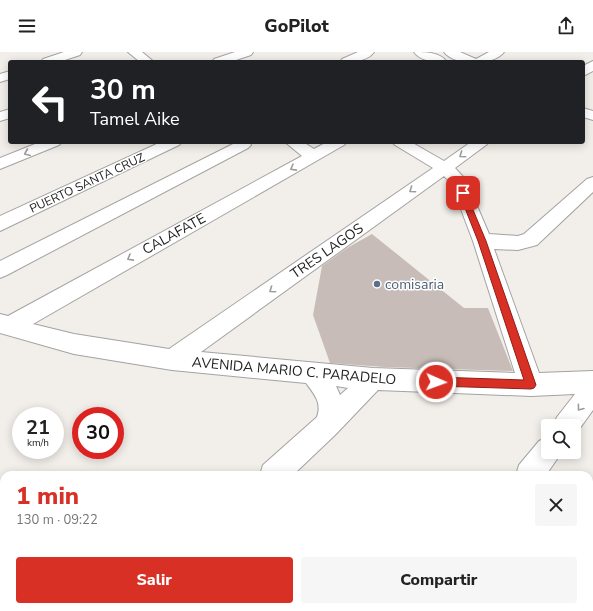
<!DOCTYPE html>
<html lang="es">
<head>
<meta charset="utf-8">
<style>
	body { margin:0; font-family:"Nunito Sans",sans-serif; background:#f6f6f6; color:#222; height:100vh; display:flex; flex-direction:column; font-size:15px; white-space:nowrap }
	* { box-sizing:border-box; margin:0 }
	p { font-size:13px; color:#767676 }
	.icon { flex:none; width:22px; height:22px; fill:none; stroke:currentColor; stroke-width:2; stroke-linecap:round; stroke-linejoin:round }
	.map { position:relative; flex:1; overflow:hidden }
	.details { position:absolute; left:0px; top:419px; width:593px; height:140px; display:flex; flex-direction:column; background:#fff; border-radius:12px 12px 0 0; box-shadow:0 2px 10px #0003 }
	.details>* { flex:none }
	.top-card { position:absolute; left:8px; top:8px; width:577px; height:84px; border-radius:4px; box-shadow:0 2px 10px #0003; background:#202124; color:#fff; overflow:hidden }
	.controls { position:absolute; left:541px; top:367px; display:grid; gap:8px }
	.controls a { display:grid; place-items:center; width:40px; height:40px; border-radius:4px; background:#fff; box-shadow:0 2px 10px #0003; font-size:20px }
	.speed { position:absolute; left:12px; top:355px; display:flex; gap:8px; font-size:20px; font-weight:700; text-align:center }
	.speed>* { display:grid; place-content:center; width:52px; height:52px; border-radius:50%; background:#fff; box-shadow:0 2px 10px #0003; line-height:1 }
	.speed small { font-size:10px; font-weight:400 }
	.speed .limit { border:6px solid #d22; background:#fff; color:#111 }
	.pin { position:absolute; display:grid; place-items:center; width:34px; height:34px; color:#fff; margin:-17px; border-radius:8px; box-shadow:0 2px 6px #0006 }
	.me { position:absolute; width:44px; margin:-22px; rotate:92deg; stroke-linejoin:round; filter:drop-shadow(0 0 3px #0008) }
	.turn { display:flex; align-items:center; gap:14px; height:84px; padding:0 16px; font-size:18px }
	.turn .icon { width:52px; height:52px; stroke-width:2.5 }
	.turn b { display:block; font-size:28px; line-height:34px }
	.round { display:grid; place-items:center; flex:none; width:42px; height:42px; border-radius:4px; background:#f6f6f6 }
	.summary { display:flex; align-items:center; justify-content:space-between; height:68px; padding:0 16px }
	h1 { font-size:24px; font-weight:800; line-height:30px; color:#d93025 }
	.cta { display:flex; gap:8px; margin-top:auto; padding:8px 16px }
	.cta a { flex:1; height:46px; border-radius:4px; background:#d93025; color:#fff; font-size:16px; font-weight:800; line-height:46px; text-align:center }
	.cta a+a { background:#f6f6f6; color:#222 }
	header { display:flex; justify-content:space-between; align-items:center; height:52px; padding:0 16px; background:#fff; font-size:18px; font-weight:800 }
	.map>svg:first-child { display:block }
</style>
</head>
<body>
<header><svg class="icon" aria-label="menu" viewBox="0 0 24 24"><path d="M4 6h16M4 12h16M4 18h16"/></svg>GoPilot<svg class="icon" aria-label="share" viewBox="0 0 24 24"><path d="M12 15V3M7 8l5-5 5 5M5 13v7h14v-7"/></svg></header>
<div class="map">
<svg width="593" height="559" viewBox="0 0 593 559">
	<rect width="100%" height="100%" fill="#f2eee9"/>
	<polygon fill="#c7bcb8" points="372,182 464,256 488,256 513,319 384,315 330,311 313,263 322,214 347,196"/>
	<g fill="none" stroke-linecap="round" stroke-linejoin="round">
		<defs>
			<g id="minor">
				<polygon points="64,0 82,0 80,3 59,10 41,10 43,7"/>
				<polygon points="128,0 142,0 154,10 140,10"/>
				<polygon points="235,0 253,0 251,3 230,10 212,10 214,7"/>
				<path d="M358 0H374C367 10 351 10 340 10L342 7Z"/>
				<path d="M414 0C425 0 440 0 447 10 436 10 421 10 414 0Z"/>
				<path d="M444 0H460L476 7 489 0H504C494 14 454 14 444 0Z"/>
				<polygon points="593,9 593,19 583,24 583,14"/>
				<polygon points="10,19 10,27 0,30 0,22"/>
				<polygon points="583,56 593,59 593,68 583,65"/>
				<polygon points="10,57 10,66 0,69 0,60"/>
				<polygon points="40,90 62,90 59,93 0,117 0,106"/>
				<polygon points="161,90 182,90 179,93 0,179 0,164"/>
				<polygon points="237,90 249,90 251,93 248,96 7,223 0,226 0,209"/>
				<path d="M285 90H303L314 97 327 90H347L344 93 33 272 74 282 169 297 433 116 395 93 392 90H411L444 109 471 90H489L486 93 455 116 466 128 489 182 518 184 524 182 587 127 593 125V140L537 193 518 198 494 197 539 321 593 319V358L575 383 574 374H553L557 365 575 342 531 344 378 338 336 382 293 423H260L263 413 317 365C322 351 315 343 306 331L172 318 74 302 0 281V262L8 264 302 104ZM444 124 451 131 473 189 515 321 373 316 201 300ZM336 334 348 336 340 343Z"/>
				<polygon points="548,385 548,400 560,400 557,407 546,423 516,423 519,413 539,389"/>
				<polygon points="412,555 445,555 443,559 410,559"/>
			</g>
			<polygon id="highway" points="0,534 4,536 4,555 17,555 19,559 0,559"/>
		</defs>
		<use href="#minor" stroke="#a3a3a3" stroke-width="2"/>
		<use href="#highway" stroke="#dd2982" stroke-width="2"/>
		<use href="#minor" fill="#fff" fill-rule="evenodd"/>
		<use href="#highway" fill="#e891af" fill-rule="evenodd"/>
	</g>
	<defs><path id="oneway-chevron" d="M-2-3.5L2.5 0L-2 3.5" fill="none" stroke-width="1.6" stroke-linecap="round" stroke-linejoin="round"/></defs>
	<g stroke="#9c9c9c">
		<use href="#oneway-chevron" transform="translate(27 101) rotate(157)"/>
		<use href="#oneway-chevron" transform="translate(462 103) rotate(145)"/>
		<use href="#oneway-chevron" transform="translate(293 116) rotate(151)"/>
		<use href="#oneway-chevron" transform="translate(412 138) rotate(145)"/>
		<use href="#oneway-chevron" transform="translate(130 206) rotate(151)"/>
		<use href="#oneway-chevron" transform="translate(272 238) rotate(145)"/>
		<use href="#oneway-chevron" transform="translate(580 356) rotate(127)"/>
	</g>
	<polygon fill="#d93025" stroke="#8d1f18" points="463,138 466,141 486,189 536,333 534,336 531,337 436,334 433,333 431,330 433,326 436,325 524,328 478,189 459,141"/>
	<circle fill="#5c6f8a" stroke="#fff" stroke-width="1.5" cx="377" cy="232" r="4"/>
	<g text-anchor="middle" dominant-baseline="central" stroke-width="3" stroke-linejoin="round" paint-order="stroke">
		<g font-size="12" fill="#222" stroke="#fff">
			<text transform="translate(87 131) rotate(-25)">PUERTO SANTA CRUZ</text>
		</g>
		<g font-size="14" fill="#222" stroke="#fff">
			<text transform="translate(174 182) rotate(-29)">CALAFATE</text>
			<text transform="translate(327 199) rotate(-35)">TRES LAGOS</text>
			<text transform="translate(294 319) rotate(5)">AVENIDA MARIO C. PARADELO</text>
		</g>
		<g font-size="14" fill="#4e5e75" stroke="#fff" text-anchor="start">
			<text x="385" y="232">comisaria</text>
		</g>
	</g>
</svg>
<div class="controls">
<a><svg class="icon" aria-label="search" viewBox="0 0 24 24"><circle cx="10" cy="10" r="6"/><path d="M15 15l6 6"/></svg></a>
</div>
<div class="speed"><div>21<small>km/h</small></div><div class="limit">30</div></div>
<div class="pin" style="left:463px;top:141px;background:#d93025"><svg class="icon" aria-label="arrive" viewBox="0 0 24 24"><path d="M6 21V4h12l-3 4 3 4H6"/></svg></div>
<svg class="me" style="left:436px;top:330px" viewBox="-20 -20 40 40"><circle r="17" fill="#d93025" stroke="#fff" stroke-width="3"/><path d="M0-11L8 9 0 5-8 9z" fill="#fff"/></svg>
<div class="top-card">
<div class="turn"><svg class="icon" aria-label="left" viewBox="0 0 24 24"><path d="M17 20v-9H6M10 6l-5 5 5 5"/></svg><div><b>30 m</b>Tamel Aike</div></div>
</div>
<section class="details">
<div class="summary"><div><h1>1 min</h1><p>130 m · 09:22</p></div><a class="round"><svg class="icon" aria-label="close" viewBox="0 0 24 24"><path d="M6 6l12 12M18 6L6 18"/></svg></a></div>
<div class="cta"><a>Salir</a><a>Compartir</a></div>
</section>
</div>
</body>
</html>
